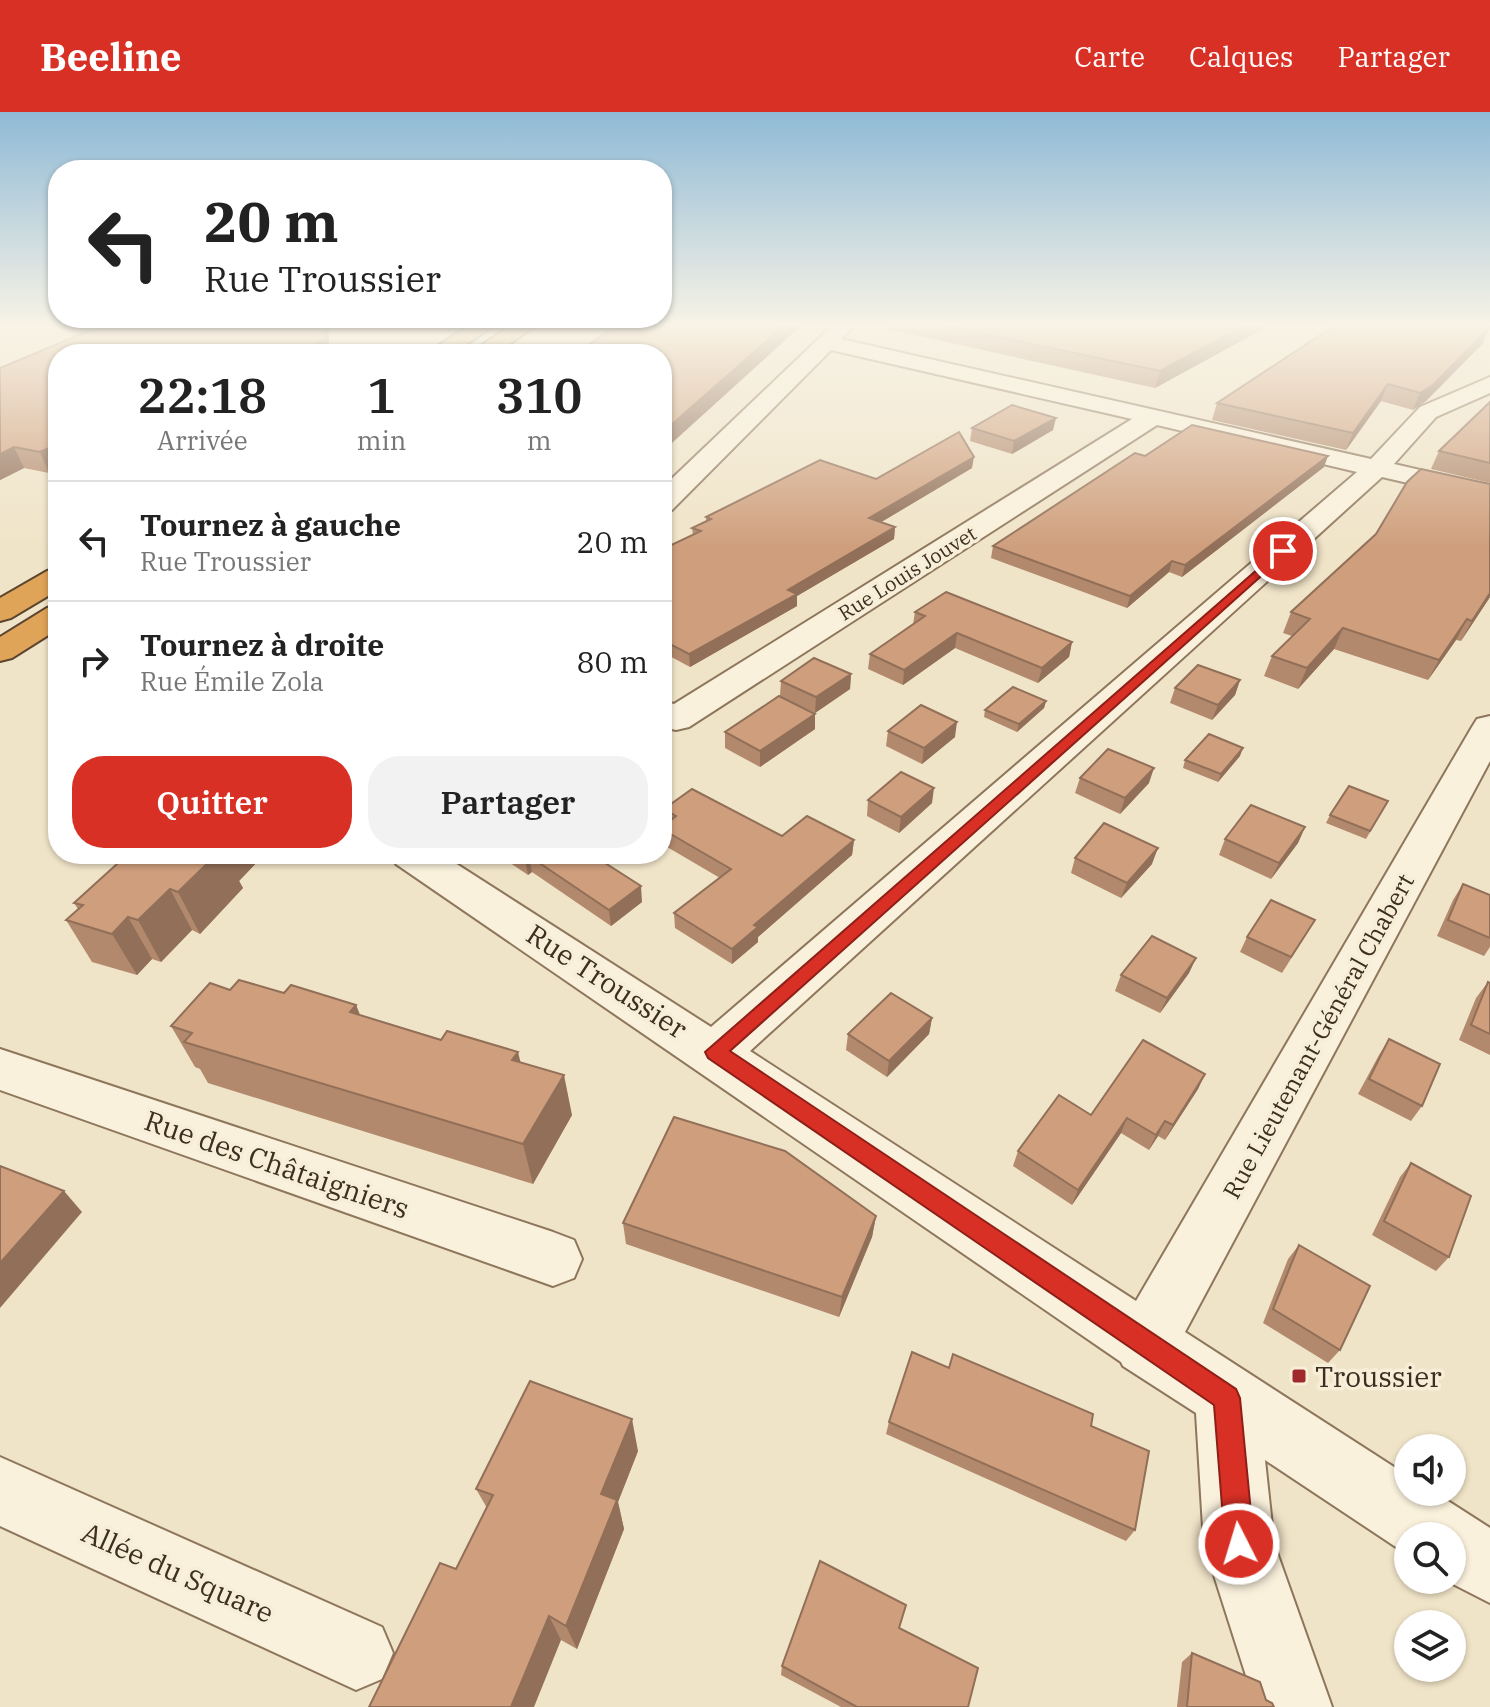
<!DOCTYPE html>
<html lang="fr">
<head>
<meta charset="utf-8">
<style>
	body { margin:0; font-family:"IBM Plex Serif",serif; background:#f2f2f2; color:#222; height:100vh; display:flex; flex-direction:column; font-size:30px; white-space:nowrap }
	* { box-sizing:border-box; margin:0 }
	p { font-size:26px; color:#767676 }
	.icon { flex:none; width:44px; height:44px; fill:none; stroke:currentColor; stroke-width:2; stroke-linecap:round; stroke-linejoin:round }
	.map { position:relative; flex:1; overflow:hidden }
	.panel { position:absolute; left:48px; top:232px; width:624px; height:520px; display:flex; flex-direction:column; background:#fff; border-radius:32px; box-shadow:0 2px 6px #0004 }
	.panel>* { flex:none }
	.banner { position:absolute; left:48px; top:48px; width:624px; height:168px; border-radius:32px; box-shadow:0 2px 6px #0004; background:#fff; color:#222; overflow:hidden }
	.fabs { position:absolute; left:1394px; top:1322px; display:grid; gap:16px }
	.fabs a { display:grid; place-items:center; width:72px; height:72px; border-radius:50%; background:#fff; box-shadow:0 2px 6px #0004; font-size:40px }
	.pin { position:absolute; display:grid; place-items:center; width:68px; height:68px; color:#fff; margin:-34px; border:4px solid #fff; border-radius:50%; box-shadow:0 2px 8px #0007 }
	.me { position:absolute; width:88px; margin:-44px; rotate:355deg; stroke-linejoin:round; filter:drop-shadow(0 0 6px #0008) }
	.turn { display:flex; align-items:center; gap:28px; height:168px; padding:0 24px; font-size:36px }
	.turn .icon { width:104px; height:104px; stroke-width:2.5 }
	.turn b { display:block; font-size:56px; line-height:68px }
	.eta { display:flex; justify-content:space-evenly; align-items:center; height:136px; text-align:center }
	.eta b { font-size:48px; font-weight:600; line-height:56px }
	.cta { display:flex; gap:16px; margin-top:auto; padding:16px 24px }
	.cta a { flex:1; height:92px; border-radius:32px; background:#d93025; color:#fff; font-size:32px; font-weight:600; line-height:92px; text-align:center }
	.cta a+a { background:#f2f2f2; color:#222 }
	ul { padding:0; list-style:none }
	li { display:flex; align-items:center; gap:24px; height:120px; padding:0 24px; border-top:2px solid #e0e0e0 }
	li div { flex:1 }
	li b { display:block; font-size:30px }
	li em { font-style:normal }
	header { display:flex; align-items:center; gap:48px; box-sizing:border-box; height:112px; padding:0 40px; background:#d93025; color:#fff }
	header strong { font-size:38px }
	nav { display:flex; gap:44px; margin-inline-start:auto; font-size:28px }
	.map>svg:first-child { display:block }
</style>
</head>
<body>
<header>
<strong>Beeline</strong>
<nav><a>Carte</a><a>Calques</a><a>Partager</a></nav>
</header>
<div class="map">
<svg width="1490" height="1595" viewBox="0 0 1490 1595">
	<rect width="100%" height="100%" fill="#f0e4c8"/>
	<g fill="none" stroke-linecap="round" stroke-linejoin="round">
		<defs>
			<g id="minor">
				<polygon points="834,212 856,212 841,227 1371,347 1420,295 1490,265 1490,281 1436,305 1394,352 1490,374 1490,390 1382,365 750,939 1136,1189 1472,615 1477,607 1490,604 1490,649 1185,1220 1408,1364 1408,1380 1434,1380 1490,1416 1490,1491 1445,1468 1452,1468 1452,1424 1408,1424 1408,1443 1265,1348 1274,1432 1332,1595 1256,1595 1204,1432 1196,1301 1123,1254 1121,1250 396,752 390,742 441,742 711,915 1357,360 1157,313 689,615 676,618 663,615 662,589 674,592 1132,307 831,238 672,398 662,400 662,376"/>
				<polygon points="0,937 553,1120 574,1128 582,1147 574,1166 553,1174 0,978"/>
				<polygon points="0,1345 382,1515 393,1541 382,1567 356,1578 0,1414"/>
			</g>
			<g id="highway">
				<polygon points="472,212 497,212 451,242 425,242"/>
				<polygon points="513,212 538,212 495,242 469,242"/>
				<polygon points="58,456 58,478 11,506 0,509 0,486 47,459"/>
				<polygon points="58,493 58,517 12,546 0,549 0,525 47,496"/>
			</g>
		</defs>
		<use href="#minor" stroke="#8d765c" stroke-width="4"/>
		<use href="#highway" stroke="#5b4430" stroke-width="4"/>
		<use href="#minor" fill="#faf1dc" fill-rule="evenodd"/>
		<use href="#highway" fill="#e0a458" fill-rule="evenodd"/>
	</g>
	<g fill="#b2896c">
		<polygon points="105,212 328,212 329,242 58,242 58,357 49,361 24,356 0,368 0,256"/>
		<polygon points="870,212 1272,212 1155,276 887,217 887,215"/>
		<polygon points="1483,231 1426,289 1413,298 1381,289 1346,338 1212,308 1217,291"/>
		<polygon points="1490,290 1490,371 1431,357 1439,339"/>
		<polygon points="972,316 1053,318 1012,342 970,329"/>
		<polygon points="1145,344 1324,355 1182,465 1169,460 1127,496 991,446 993,434"/>
		<polygon points="972,356 881,410 895,415 894,427 797,484 797,494 690,555 662,540 662,442 665,440 665,436 693,423 692,416 706,409 706,405 876,367"/>
		<polygon points="1490,372 1490,485 1461,529 1456,528 1428,568 1334,537 1298,577 1264,564 1272,544 1292,524 1283,521 1291,500"/>
		<polygon points="915,500 1072,530 1069,545 1038,571 955,536 903,573 868,557 870,542 913,512"/>
		<polygon points="851,562 850,577 815,601 780,584 781,569"/>
		<polygon points="1240,568 1235,583 1212,608 1170,591 1175,576"/>
		<polygon points="1046,589 1044,596 1017,620 984,605 985,598"/>
		<polygon points="815,602 815,617 760,655 725,636 725,620"/>
		<polygon points="888,619 955,625 922,652 886,634"/>
		<polygon points="1240,644 1218,670 1183,656 1185,648"/>
		<polygon points="1080,666 1149,671 1120,702 1075,681"/>
		<polygon points="868,688 932,691 899,721 867,704"/>
		<polygon points="1388,689 1366,727 1326,711 1330,703"/>
		<polygon points="664,697 782,724 854,728 852,743 758,825 758,830 732,852 675,816 674,801 720,766 662,732 662,715 665,712"/>
		<polygon points="1305,715 1298,731 1271,767 1219,743 1225,727"/>
		<polygon points="128,742 259,742 261,746 239,769 243,776 200,822 192,818 161,850 152,847 137,863 92,850 66,808 78,797 74,791"/>
		<polygon points="497,742 591,742 642,790 611,814 532,760 528,763"/>
		<polygon points="1075,746 1152,752 1121,786 1071,761"/>
		<polygon points="1463,772 1490,783 1490,835 1484,844 1437,824 1453,788"/>
		<polygon points="1315,808 1306,823 1282,861 1240,840 1247,825"/>
		<polygon points="1196,846 1189,861 1160,901 1115,879 1121,863"/>
		<polygon points="1488,870 1490,871 1490,943 1459,928 1476,886"/>
		<polygon points="230,878 284,881 356,893 360,903 521,951 572,1003 533,1072 208,971 200,957 195,955 171,914"/>
		<polygon points="932,906 929,922 887,965 846,938 848,922"/>
		<polygon points="1389,927 1422,994 1411,1009 1358,982 1379,943"/>
		<polygon points="1205,962 1198,977 1165,1028 1158,1024 1149,1038 1121,1021 1072,1093 1013,1054 1018,1039 1091,1003"/>
		<polygon points="1411,1051 1449,1145 1436,1159 1372,1123 1400,1065"/>
		<polygon points="876,1104 872,1125 839,1205 626,1132 623,1111"/>
		<polygon points="1299,1133 1340,1238 1328,1251 1263,1211 1288,1147"/>
		<polygon points="889,1310 1091,1314 1135,1418 1126,1429 886,1322"/>
		<polygon points="638,1339 618,1390 624,1417 577,1537 561,1528 456,1457 487,1396 476,1377"/>
		<polygon points="899,1516 968,1595 841,1595 781,1563 782,1554"/>
		<polygon points="1192,1541 1266,1588 1274,1595 1177,1595 1182,1550"/>
	</g>
	<g fill="#916f58">
		<polygon points="324,212 328,212 329,242 310,242 308,236"/>
		<polygon points="786,212 803,212 662,340 662,321"/>
		<polygon points="1248,212 1272,212 1155,276 1160,259"/>
		<polygon points="1490,215 1483,231 1426,289 1413,298 1420,281"/>
		<polygon points="294,234 296,242 278,242"/>
		<polygon points="1388,272 1381,289 1346,338 1353,321"/>
		<polygon points="1056,306 1053,318 1012,342 1014,329"/>
		<polygon points="58,332 58,357 49,361 40,340"/>
		<polygon points="14,335 24,356 0,368 0,342"/>
		<polygon points="1328,344 1324,355 1182,465 1185,453"/>
		<polygon points="974,345 972,356 868,418 869,406"/>
		<polygon points="895,415 894,427 797,484 797,494 690,555 689,542 788,478"/>
		<polygon points="1172,449 1169,460 1127,496 1130,484"/>
		<polygon points="1490,481 1490,485 1461,529 1472,509"/>
		<polygon points="1467,507 1456,528 1428,568 1439,548"/>
		<polygon points="1343,516 1334,537 1298,577 1307,556"/>
		<polygon points="957,521 955,536 903,573 904,558"/>
		<polygon points="1072,530 1069,545 1038,571 1042,556"/>
		<polygon points="851,562 850,577 815,601 816,585"/>
		<polygon points="1240,568 1235,583 1212,608 1218,593"/>
		<polygon points="1046,589 1044,596 1017,620 1019,612"/>
		<polygon points="815,602 815,617 760,655 760,639"/>
		<polygon points="957,610 955,625 922,652 924,636"/>
		<polygon points="1243,636 1240,644 1218,670 1221,662"/>
		<polygon points="1154,656 1149,671 1120,702 1125,686"/>
		<polygon points="934,676 932,691 899,721 901,705"/>
		<polygon points="1305,715 1298,731 1271,767 1279,751"/>
		<polygon points="854,728 852,743 758,825 758,830 732,852 732,837 754,813"/>
		<polygon points="1158,736 1152,752 1121,786 1127,771"/>
		<polygon points="217,742 259,742 261,746 239,769 243,776 200,822 178,780"/>
		<polygon points="529,744 532,760 528,763 525,747"/>
		<polygon points="641,774 642,790 611,814 609,798"/>
		<polygon points="170,777 192,818 161,850 138,808"/>
		<polygon points="128,805 152,847 137,863 112,822"/>
		<polygon points="1196,846 1189,861 1160,901 1167,886"/>
		<polygon points="356,893 372,934 350,900"/>
		<polygon points="932,906 929,922 887,965 889,949"/>
		<polygon points="518,940 528,980 512,948"/>
		<polygon points="1205,962 1198,977 1165,1028 1173,1013"/>
		<polygon points="564,963 572,1003 533,1072 523,1032"/>
		<polygon points="1127,1006 1121,1021 1072,1093 1078,1078"/>
		<polygon points="1165,1009 1158,1024 1149,1038 1156,1023"/>
		<polygon points="64,1079 82,1100 0,1196 0,1151"/>
		<polygon points="876,1104 872,1125 839,1205 842,1185"/>
		<polygon points="632,1307 638,1339 618,1390 624,1417 577,1537 566,1514 601,1382"/>
		<polygon points="549,1504 561,1528 534,1595 511,1595"/>
	</g>
	<g fill="#cf9f7d" stroke="#916f58" stroke-width="2">
		<polygon points="105,212 242,212 254,214 253,212 324,212 324,226 308,236 294,234 278,242 58,242 58,332 40,340 14,335 0,342 0,256"/>
		<polygon points="619,212 786,212 662,321 662,242 575,242"/>
		<polygon points="936,212 1248,212 1160,259"/>
		<polygon points="1337,212 1473,212 1490,215 1433,273 1420,281 1388,272 1353,321 1217,291"/>
		<polygon points="1490,290 1490,351 1439,339"/>
		<polygon points="1012,293 1056,306 1014,329 972,316"/>
		<polygon points="1192,313 1328,344 1185,453 1172,449 1130,484 993,434 1135,341 1145,344"/>
		<polygon points="959,320 974,345 869,406 895,415 788,478 797,482 689,542 662,528 662,442 669,438 665,436 701,419 692,416 711,407 706,405 820,348 876,367"/>
		<polygon points="1421,357 1490,372 1490,481 1472,509 1467,507 1439,548 1343,516 1307,556 1272,544 1310,507 1291,500 1376,422 1407,370"/>
		<polygon points="946,480 1072,530 1042,556 957,521 904,558 870,542 925,504 915,500"/>
		<polygon points="814,546 851,562 816,585 781,569"/>
		<polygon points="1198,553 1240,568 1218,593 1175,576"/>
		<polygon points="1013,575 1046,589 1019,612 985,598"/>
		<polygon points="779,584 815,602 760,639 725,620"/>
		<polygon points="921,593 957,610 924,636 888,619"/>
		<polygon points="1209,622 1243,636 1221,662 1185,648"/>
		<polygon points="1108,637 1154,656 1125,686 1080,666"/>
		<polygon points="901,660 934,676 901,705 868,688"/>
		<polygon points="1349,674 1388,689 1370,719 1330,703"/>
		<polygon points="692,677 782,724 807,704 854,728 754,813 758,815 732,837 674,801 731,757 662,717 662,715 676,704 664,697"/>
		<polygon points="1251,693 1305,715 1279,751 1225,727"/>
		<polygon points="1104,711 1158,736 1127,771 1075,746"/>
		<polygon points="128,742 217,742 178,780 170,777 138,808 128,805 112,822 66,808 83,793 74,791"/>
		<polygon points="518,742 591,742 641,774 609,798 529,744 525,747"/>
		<polygon points="1463,772 1490,783 1490,826 1448,808"/>
		<polygon points="1271,788 1315,808 1291,845 1247,825"/>
		<polygon points="1152,824 1196,846 1167,886 1121,863"/>
		<polygon points="239,868 284,881 291,873 356,893 350,900 441,928 447,919 518,940 512,948 564,963 523,1032 184,930 192,921 171,914 210,871 230,878"/>
		<polygon points="1488,870 1490,871 1490,922 1471,913"/>
		<polygon points="891,881 932,906 889,949 848,922"/>
		<polygon points="1389,927 1440,952 1422,994 1369,967"/>
		<polygon points="1143,928 1205,962 1173,1013 1165,1009 1156,1023 1127,1006 1078,1078 1018,1039 1059,983 1091,1003"/>
		<polygon points="674,1005 785,1039 876,1104 842,1185 623,1111"/>
		<polygon points="1411,1051 1471,1084 1449,1145 1384,1109"/>
		<polygon points="0,1054 64,1079 0,1151"/>
		<polygon points="1299,1133 1370,1174 1340,1238 1273,1197"/>
		<polygon points="912,1240 949,1256 953,1242 1093,1302 1091,1314 1149,1339 1135,1418 889,1310"/>
		<polygon points="530,1269 632,1307 601,1382 617,1388 566,1514 549,1504 511,1595 369,1595 440,1451 456,1457 493,1383 476,1377"/>
		<polygon points="820,1449 906,1493 899,1516 978,1556 968,1595 857,1595 782,1554"/>
		<polygon points="1192,1541 1260,1570 1266,1588 1272,1591 1274,1595 1187,1595"/>
	</g>
	<linearGradient id="sky" x2="0" y2="1"><stop stop-color="#8fbad6"/><stop offset="0.49" stop-color="#f8f3e6"/><stop offset="1" stop-color="#f8f3e6" stop-opacity="0"/></linearGradient>
	<rect width="1490" height="435" fill="url(#sky)"/>
	<polygon fill="#d93025" stroke="#8d1f18" stroke-width="2" points="1283,435 1287,436 1287,441 730,939 1236,1277 1240,1286 1254,1432 1250,1443 1239,1447 1229,1443 1225,1432 1214,1293 708,946 705,940"/>
	<rect fill="#9e2a2b" stroke="#f7eed8" stroke-width="3" x="1291" y="1256" width="16" height="16" rx="4"/>
	<g text-anchor="middle" dominant-baseline="central" stroke-width="7" stroke-linejoin="round" paint-order="stroke">
		<g font-size="20" fill="#3d2e20" stroke="#f7eed8">
			<text transform="translate(907 461) rotate(-32)">Rue Louis Jouvet</text>
		</g>
		<g font-size="24" fill="#3d2e20" stroke="#f7eed8">
			<text transform="translate(1318 924) rotate(-61)">Rue Lieutenant-Général Chabert</text>
		</g>
		<g font-size="28" fill="#3d2e20" stroke="#f7eed8">
			<text transform="translate(607 869) rotate(33)">Rue Troussier</text>
			<text transform="translate(277 1052) rotate(19)">Rue des Châtaigniers</text>
			<text transform="translate(178 1460) rotate(24)">Allée du Square</text>
		</g>
		<g font-size="28" fill="#3d2e20" stroke="#f7eed8" text-anchor="start">
			<text x="1315" y="1264">Troussier</text>
		</g>
	</g>
</svg>
<div class="fabs">
<a><svg class="icon" aria-label="sound" viewBox="0 0 24 24"><path d="M4 9h4l5-4v14l-5-4H4zM17 9q2 3 0 6"/></svg></a>
<a><svg class="icon" aria-label="search" viewBox="0 0 24 24"><circle cx="10" cy="10" r="6"/><path d="M15 15l6 6"/></svg></a>
<a><svg class="icon" aria-label="layers" viewBox="0 0 24 24"><path d="M12 4l9 5-9 5-9-5zM3 14l9 5 9-5"/></svg></a>
</div>
<div class="pin" style="left:1283px;top:439px;background:#d93025"><svg class="icon" aria-label="arrive" viewBox="0 0 24 24"><path d="M6 21V4h12l-3 4 3 4H6"/></svg></div>
<svg class="me" style="left:1239px;top:1432px" viewBox="-20 -20 40 40"><circle r="17" fill="#d93025" stroke="#fff" stroke-width="3"/><path d="M0-11L8 9 0 5-8 9z" fill="#fff"/></svg>
<div class="banner">
<div class="turn"><svg class="icon" aria-label="left" viewBox="0 0 24 24"><path d="M17 20v-9H6M10 6l-5 5 5 5"/></svg><div><b>20 m</b>Rue Troussier</div></div>
</div>
<section class="panel">
<div class="eta">
<div><b>22:18</b><p>Arrivée</p></div>
<div><b>1</b><p>min</p></div>
<div><b>310</b><p>m</p></div>
</div>
<ul>
<li><svg class="icon" aria-label="left" viewBox="0 0 24 24"><path d="M17 20v-9H6M10 6l-5 5 5 5"/></svg><div><b>Tournez à gauche</b><p>Rue Troussier</p></div><em>20 m</em></li>
<li><svg class="icon" aria-label="right" viewBox="0 0 24 24"><path d="M7 20v-9h11M14 6l5 5-5 5"/></svg><div><b>Tournez à droite</b><p>Rue Émile Zola</p></div><em>80 m</em></li>
</ul>
<div class="cta"><a>Quitter</a><a>Partager</a></div>
</section>
</div>
</body>
</html>
